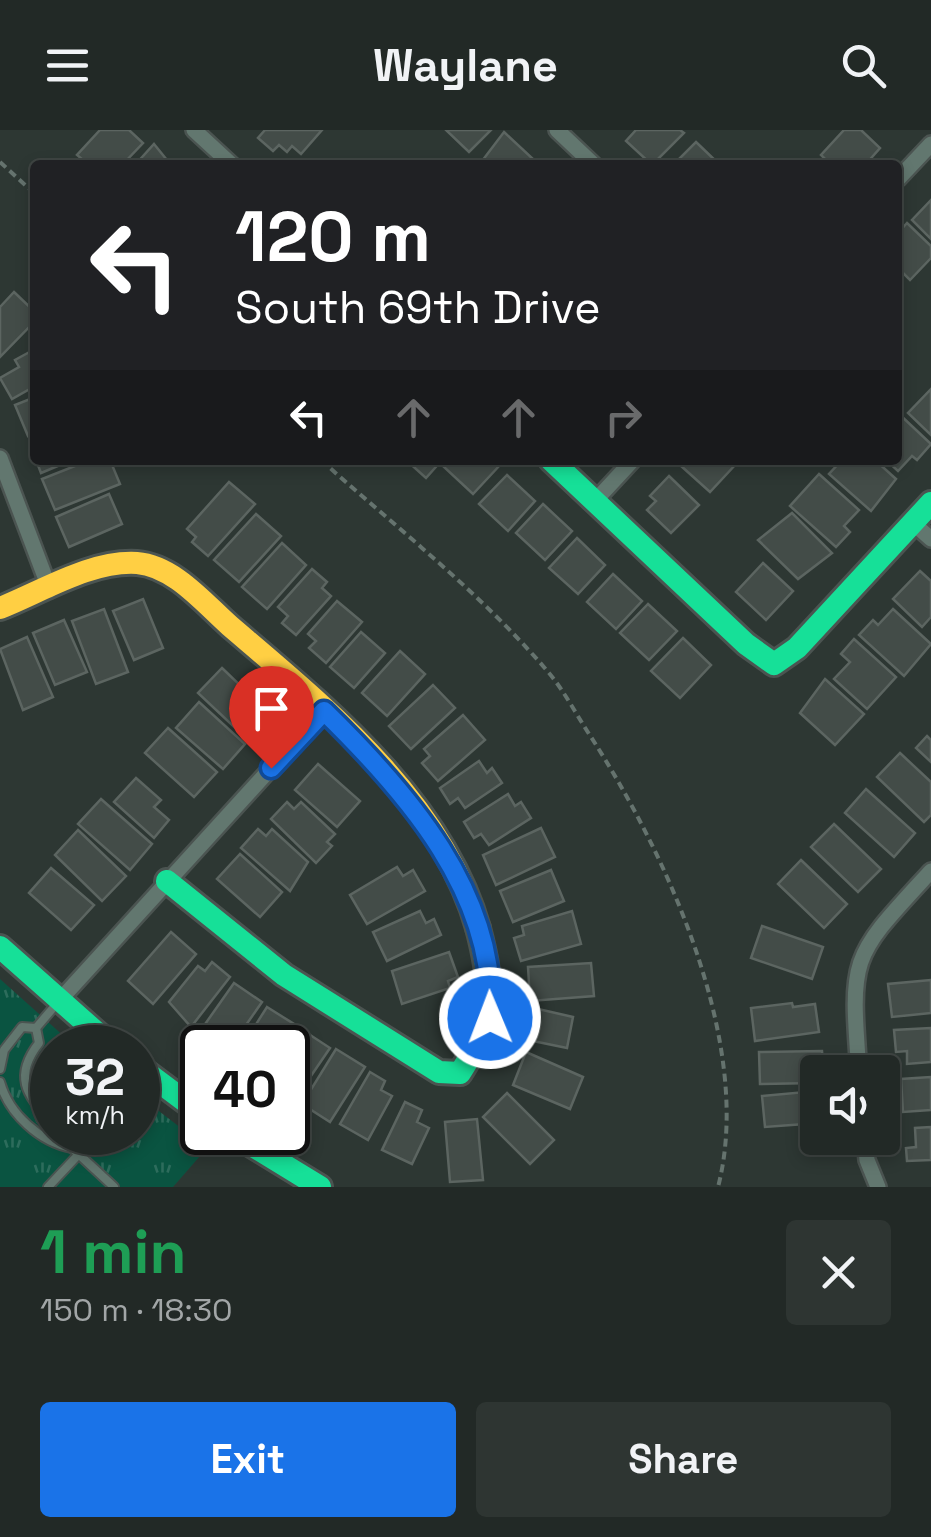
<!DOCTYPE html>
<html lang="en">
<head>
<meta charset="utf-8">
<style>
	body { margin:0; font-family:"Space Grotesk",sans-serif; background:#2e3532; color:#f1f3f6; height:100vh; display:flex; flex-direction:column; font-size:38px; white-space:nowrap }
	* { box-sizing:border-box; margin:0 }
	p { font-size:32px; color:#a2a6a7 }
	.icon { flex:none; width:55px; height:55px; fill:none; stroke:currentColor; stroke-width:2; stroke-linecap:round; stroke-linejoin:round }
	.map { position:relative; height:1057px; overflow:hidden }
	.panel { display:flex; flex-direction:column; background:#222926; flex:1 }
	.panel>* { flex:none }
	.guide { position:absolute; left:30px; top:30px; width:872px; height:305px; border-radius:10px; box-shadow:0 5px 15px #0003,0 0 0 2px #3f4543; background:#202124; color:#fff; overflow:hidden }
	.fabs { position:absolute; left:800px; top:925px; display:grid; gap:20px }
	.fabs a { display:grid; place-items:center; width:100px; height:100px; border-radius:10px; background:#222926; box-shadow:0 5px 15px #0003,0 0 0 2px #3f4543; font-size:50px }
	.speed { position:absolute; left:30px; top:895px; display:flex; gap:20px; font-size:50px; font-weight:700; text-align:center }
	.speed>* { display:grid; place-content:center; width:130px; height:130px; border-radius:50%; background:#222926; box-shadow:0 5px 15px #0003,0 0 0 2px #3f4543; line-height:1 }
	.speed small { font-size:25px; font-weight:400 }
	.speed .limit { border:5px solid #111; border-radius:15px; background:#fff; color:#111 }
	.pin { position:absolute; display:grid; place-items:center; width:85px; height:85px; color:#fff; margin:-102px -42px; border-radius:50% 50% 50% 0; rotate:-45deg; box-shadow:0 0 10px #0007 }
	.pin .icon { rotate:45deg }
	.me { position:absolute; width:110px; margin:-55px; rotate:359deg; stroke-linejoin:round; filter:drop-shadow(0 0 8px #0008) }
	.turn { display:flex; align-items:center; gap:35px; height:210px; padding:0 40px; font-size:45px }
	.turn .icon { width:130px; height:130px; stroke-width:2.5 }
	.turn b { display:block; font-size:70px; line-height:85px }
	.lanes { display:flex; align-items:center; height:95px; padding:0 40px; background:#0003; justify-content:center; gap:50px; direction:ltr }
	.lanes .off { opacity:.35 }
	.round { display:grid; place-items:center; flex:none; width:105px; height:105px; border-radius:10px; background:#2e3532 }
	.head { display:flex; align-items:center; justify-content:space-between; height:170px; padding:0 40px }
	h1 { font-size:60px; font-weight:700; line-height:75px; color:#1e9e55 }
	.button { display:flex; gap:20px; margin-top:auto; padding:20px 40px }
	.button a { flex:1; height:115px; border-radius:10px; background:#1a73e8; color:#fff; font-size:40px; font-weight:700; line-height:115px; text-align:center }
	.button a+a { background:#2e3532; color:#f1f3f6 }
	header { display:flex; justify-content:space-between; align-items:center; height:130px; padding:0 40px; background:#222926; font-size:45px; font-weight:700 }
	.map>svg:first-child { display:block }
</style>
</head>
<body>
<header><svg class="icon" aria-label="menu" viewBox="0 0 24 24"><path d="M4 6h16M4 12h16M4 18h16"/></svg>Waylane<svg class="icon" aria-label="search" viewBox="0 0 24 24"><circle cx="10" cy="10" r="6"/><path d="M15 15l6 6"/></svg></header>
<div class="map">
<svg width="931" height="1057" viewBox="0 0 931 1057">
	<defs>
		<pattern id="park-tufts" width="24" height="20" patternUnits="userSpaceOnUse" patternTransform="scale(2.5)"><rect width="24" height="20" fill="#0a5441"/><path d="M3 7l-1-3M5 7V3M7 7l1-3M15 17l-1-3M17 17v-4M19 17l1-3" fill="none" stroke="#2d6c5c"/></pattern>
	</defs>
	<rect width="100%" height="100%" fill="#2d3733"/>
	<polygon fill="url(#park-tufts)" points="0,849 76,917 52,918 52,1002 138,1002 138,965 207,1018 173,1057 0,1057"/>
	<g fill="#434c48" stroke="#5c6561" stroke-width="2.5">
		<polygon points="100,0 129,0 143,13 122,35 89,35 77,25"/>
		<polygon points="265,0 322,0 301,24 292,16 287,22 279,15 273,21 258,8"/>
		<polygon points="446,0 491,0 469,22"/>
		<polygon points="636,0 680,0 684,3 652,35 626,11"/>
		<polygon points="844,0 861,0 880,18 865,35 831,35 821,25"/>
		<polygon points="504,2 533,29 527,35 479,35"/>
		<polygon points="696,12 720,35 673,35"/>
		<polygon points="154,14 171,35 135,35"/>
		<polygon points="931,70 931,109 912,90"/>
		<polygon points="907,93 931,116 931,128 910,150 898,138 898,103"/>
		<polygon points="14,162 35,182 35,191 0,227 0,177"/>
		<polygon points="35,219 35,256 12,269 0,248 19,237 15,230"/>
		<polygon points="931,259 931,305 908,283"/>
		<polygon points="35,267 35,303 28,306 15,275"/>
		<polygon points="898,283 931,314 917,330 912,326 898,341 886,330 898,330"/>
		<polygon points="36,330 72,330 41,343"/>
		<polygon points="90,330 110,330 120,354 55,380 42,349"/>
		<polygon points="406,330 442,330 426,348"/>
		<polygon points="451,330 496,330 501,334 473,364 444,337"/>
		<polygon points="684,330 733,330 737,333 710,362 680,335"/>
		<polygon points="842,330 875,330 896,349 871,381 829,344"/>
		<polygon points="819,344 859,380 844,396 850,402 836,417 790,376"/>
		<polygon points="507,345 535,371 508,401 479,374"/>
		<polygon points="669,346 699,375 671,403 647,380 656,371 650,366"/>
		<polygon points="229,352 255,374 208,426 192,412 196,407 187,399"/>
		<polygon points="109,364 122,394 69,417 56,387"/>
		<polygon points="543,374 572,401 545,430 516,403"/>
		<polygon points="792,383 832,423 798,449 758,410"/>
		<polygon points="256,384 281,406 239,452 214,430"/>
		<polygon points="577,408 605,435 578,464 549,438"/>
		<polygon points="282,413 306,435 267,479 242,457"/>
		<polygon points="763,433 793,461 766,490 736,462"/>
		<polygon points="312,439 327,452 322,458 331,466 296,505 282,493 288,486 278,477"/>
		<polygon points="920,441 931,451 931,487 922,497 893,469"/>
		<polygon points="613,444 642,471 616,499 587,472"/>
		<polygon points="143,469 163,518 134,530 113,481"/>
		<polygon points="337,471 362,492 326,533 309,518 316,511 308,504"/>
		<polygon points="648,474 677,501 649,530 620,503"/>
		<polygon points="104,479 128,542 96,554 72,491"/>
		<polygon points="893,479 931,514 904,546 859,505 873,490 878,495"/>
		<polygon points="64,490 87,542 55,555 33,503"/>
		<polygon points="361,502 385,523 354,558 330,537"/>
		<polygon points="27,507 53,567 23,580 0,519"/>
		<polygon points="683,508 711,535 680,568 651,541"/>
		<polygon points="854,509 896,547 867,579 834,549 850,532 841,524"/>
		<polygon points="400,521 425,544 387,586 362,563"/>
		<polygon points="222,538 271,585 247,609 198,563"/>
		<polygon points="825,549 864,584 835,615 800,583"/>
		<polygon points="433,555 455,578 411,619 389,596"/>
		<polygon points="199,572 245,614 223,639 176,598"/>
		<polygon points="463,585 485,610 438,651 422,633 430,626 424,619"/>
		<polygon points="168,598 217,642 194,667 145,623"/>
		<polygon points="927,606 931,610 931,632 916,618"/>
		<polygon points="900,623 931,652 931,685 924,692 877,647"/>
		<polygon points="479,631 487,643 492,638 502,653 465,678 458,668 450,674 440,658"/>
		<polygon points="318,634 360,671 337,697 295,660"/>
		<polygon points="136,648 161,670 154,677 169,690 154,708 114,672"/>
		<polygon points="866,659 915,703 894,727 845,683"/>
		<polygon points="508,664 515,676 521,672 531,688 489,715 481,704 474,708 464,692"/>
		<polygon points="101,669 152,714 130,740 78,694"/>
		<polygon points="287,672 294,679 301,672 335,704 327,712 332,716 316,733 271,689"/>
		<polygon points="834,694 881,739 858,762 811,717"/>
		<polygon points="541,698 555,727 496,755 483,725"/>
		<polygon points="258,699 266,706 272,699 308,732 290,761 241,718"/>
		<polygon points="78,700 126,746 102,771 55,725"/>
		<polygon points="240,724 282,762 260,787 217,749"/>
		<polygon points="801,730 847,774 824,798 778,754"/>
		<polygon points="397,737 403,746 413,740 425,761 367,794 350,765"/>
		<polygon points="51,738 94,775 71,800 29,763"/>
		<polygon points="551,740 564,771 513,792 500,761"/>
		<polygon points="420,781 426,793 434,789 441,805 387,831 373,802"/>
		<polygon points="572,781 581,814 521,831 514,808 524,805 522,796"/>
		<polygon points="762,796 823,817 812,849 751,828"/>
		<polygon points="171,802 196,824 153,874 128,851"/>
		<polygon points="449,822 458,847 448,851 450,858 402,874 392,841"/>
		<polygon points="212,832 230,847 191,897 169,872 198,836 205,841"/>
		<polygon points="591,833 594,866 530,871 528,837"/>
		<polygon points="931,850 931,883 892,887 888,854"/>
		<polygon points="234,853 262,872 230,918 211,918 196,907"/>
		<polygon points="792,873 793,877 815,874 819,902 755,911 751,878"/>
		<polygon points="525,876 573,887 567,918 528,910 530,900 520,898"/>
		<polygon points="267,877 294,894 279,918 241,918"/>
		<polygon points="931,898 931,932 907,934 907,921 896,922 894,900"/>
		<polygon points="301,899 330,918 298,965 288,958 288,920"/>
		<polygon points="336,919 365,937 330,992 302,974"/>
		<polygon points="822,921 823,933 815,933 815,953 760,954 759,922"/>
		<polygon points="526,922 583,947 570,979 513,955"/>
		<polygon points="370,942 385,951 381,960 392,966 368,1010 340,994"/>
		<polygon points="931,947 931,980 903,982 901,949"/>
		<polygon points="816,961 818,993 765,997 762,966"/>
		<polygon points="507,963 554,1010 530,1034 483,987"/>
		<polygon points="405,972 422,980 417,992 429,998 412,1034 382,1020"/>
		<polygon points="477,989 483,1050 450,1052 445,992"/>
		<polygon points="931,997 931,1030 907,1031 906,1018 916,1017 915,998"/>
	</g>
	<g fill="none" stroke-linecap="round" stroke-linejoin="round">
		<defs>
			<g id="lane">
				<path d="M36 898 39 913C14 945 25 966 52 991"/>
				<polyline points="0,939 4,920 22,897 36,898 59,871"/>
				<path d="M0 952C9 984 40 1012 72 1018"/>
				<polyline points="65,1002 72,1018 114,1057"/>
				<polyline points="48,1057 79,1024"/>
			</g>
			<g id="street">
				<polyline points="194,0 232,35"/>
				<polyline points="557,0 594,35"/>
				<polyline points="898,49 931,14"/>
				<polyline points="0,328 50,460"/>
				<polyline points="595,371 633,330"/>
				<polyline points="913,393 931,409"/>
				<polyline points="59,871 323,581"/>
				<path d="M859 942C850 824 851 828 931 741"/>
				<polyline points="865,1008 867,1030 878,1057"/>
			</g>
			<g id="fast">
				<polyline points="551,330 746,514 774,534 797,518 931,373"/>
				<path d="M167 751 284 845 439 942 460 943C494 891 494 858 478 798"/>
				<polyline points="0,817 114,918"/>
				<polyline points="138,936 202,984"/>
				<polyline points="230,1002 320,1057"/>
			</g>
			<path id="slow" d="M0 478C41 462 91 430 137 433 174 436 204 473 230 496 326 578 442 671 478 798"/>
		</defs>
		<use href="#lane" stroke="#4b5451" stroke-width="12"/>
		<use href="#street" stroke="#4b5451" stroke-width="20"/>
		<use href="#fast" stroke="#4b5451" stroke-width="28"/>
		<use href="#slow" stroke="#4b5451" stroke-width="28"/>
		<g stroke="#65736e" stroke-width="4" stroke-dasharray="8 5" stroke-linecap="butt">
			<polyline points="0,32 35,64"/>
			<path d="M321 330C398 399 482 464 549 543 565 562 577 586 591 607 666 723 755 915 718 1057"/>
		</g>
		<use href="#lane" stroke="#62776f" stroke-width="8"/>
		<use href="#street" stroke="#62776f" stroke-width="15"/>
		<use href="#fast" stroke="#16e098" stroke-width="22"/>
		<use href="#slow" stroke="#ffcf43" stroke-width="22"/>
	</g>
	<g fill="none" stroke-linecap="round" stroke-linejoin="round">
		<defs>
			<path id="route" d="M271 638 324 581C406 661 498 765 490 888"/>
		</defs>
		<use href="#route" stroke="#114b97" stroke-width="25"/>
		<use href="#route" stroke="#1a73e8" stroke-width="18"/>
	</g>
</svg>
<div class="fabs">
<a><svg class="icon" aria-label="sound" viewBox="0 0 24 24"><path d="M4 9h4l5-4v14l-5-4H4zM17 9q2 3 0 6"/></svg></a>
</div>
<div class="speed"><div>32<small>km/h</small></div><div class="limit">40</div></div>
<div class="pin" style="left:271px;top:638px;background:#d93025"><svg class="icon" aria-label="arrive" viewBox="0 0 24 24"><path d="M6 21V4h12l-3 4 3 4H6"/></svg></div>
<svg class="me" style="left:490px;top:888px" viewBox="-20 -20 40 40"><circle r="17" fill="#1a73e8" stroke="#fff" stroke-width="3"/><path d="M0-11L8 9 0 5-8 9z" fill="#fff"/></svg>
<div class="guide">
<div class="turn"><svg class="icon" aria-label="left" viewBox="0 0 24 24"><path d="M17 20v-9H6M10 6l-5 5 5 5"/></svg><div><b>120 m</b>South 69th Drive</div></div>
<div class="lanes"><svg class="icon" aria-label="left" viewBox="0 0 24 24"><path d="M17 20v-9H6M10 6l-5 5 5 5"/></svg><svg class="icon off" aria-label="ahead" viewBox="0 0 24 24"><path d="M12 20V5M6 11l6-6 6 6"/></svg><svg class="icon off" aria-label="ahead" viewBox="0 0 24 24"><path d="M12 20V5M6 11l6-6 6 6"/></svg><svg class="icon off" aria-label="right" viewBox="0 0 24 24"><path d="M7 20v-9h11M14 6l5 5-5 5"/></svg></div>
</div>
</div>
<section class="panel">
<div class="head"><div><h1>1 min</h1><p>150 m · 18:30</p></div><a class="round"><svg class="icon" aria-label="close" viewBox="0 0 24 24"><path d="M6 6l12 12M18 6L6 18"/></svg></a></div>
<div class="button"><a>Exit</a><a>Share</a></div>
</section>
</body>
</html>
